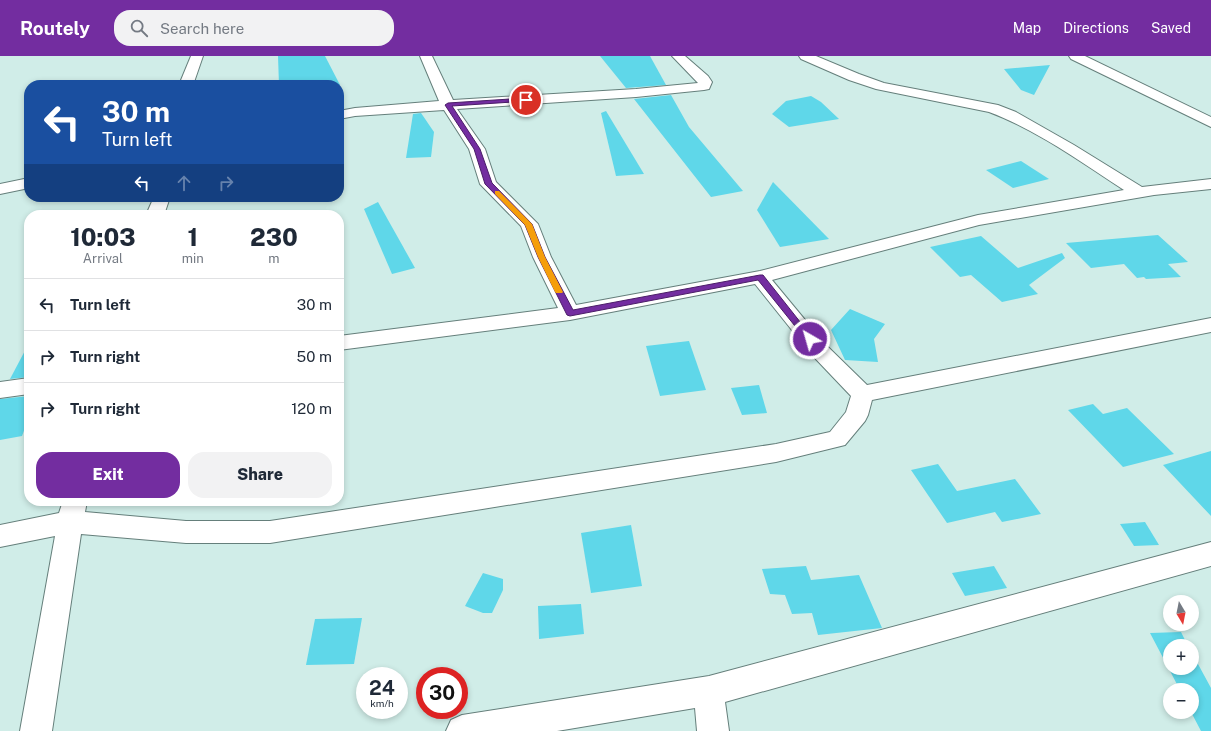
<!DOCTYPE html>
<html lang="en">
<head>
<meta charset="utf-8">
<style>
	body { margin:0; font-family:"Public Sans",sans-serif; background:#f2f2f3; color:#1f2937; height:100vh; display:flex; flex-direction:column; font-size:15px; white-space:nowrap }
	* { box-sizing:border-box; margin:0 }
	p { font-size:13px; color:#747a83 }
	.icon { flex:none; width:22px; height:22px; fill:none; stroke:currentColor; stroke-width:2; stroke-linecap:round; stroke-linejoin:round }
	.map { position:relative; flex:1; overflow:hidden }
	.side { position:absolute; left:24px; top:154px; width:320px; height:296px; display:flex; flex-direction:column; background:#fff; border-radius:16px; box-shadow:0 2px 6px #0003 }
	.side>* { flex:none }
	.top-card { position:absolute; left:24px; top:24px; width:320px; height:122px; border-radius:16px; box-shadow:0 2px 6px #0003; background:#1a4fa0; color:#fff; overflow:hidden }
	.needle { width:26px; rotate:170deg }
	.fabs { position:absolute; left:1163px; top:539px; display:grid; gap:8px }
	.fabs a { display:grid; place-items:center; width:36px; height:36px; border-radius:50%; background:#fff; box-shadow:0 2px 6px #0003; font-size:20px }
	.speed { position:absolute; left:356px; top:611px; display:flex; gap:8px; font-size:20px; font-weight:700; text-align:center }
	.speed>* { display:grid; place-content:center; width:52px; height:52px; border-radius:50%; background:#fff; box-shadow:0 2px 6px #0003; line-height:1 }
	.speed small { font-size:10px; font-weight:400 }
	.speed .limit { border:6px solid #d22; background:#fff; color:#111 }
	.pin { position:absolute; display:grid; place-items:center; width:34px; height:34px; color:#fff; margin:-17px; border:2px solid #fff; border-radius:50%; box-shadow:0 1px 4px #0007 }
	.me { position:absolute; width:44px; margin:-22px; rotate:322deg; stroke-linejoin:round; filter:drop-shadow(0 0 3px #0008) }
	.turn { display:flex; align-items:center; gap:14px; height:84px; padding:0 12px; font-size:18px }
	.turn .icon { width:52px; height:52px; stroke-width:2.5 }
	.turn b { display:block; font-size:28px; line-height:34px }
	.lanes { display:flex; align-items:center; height:38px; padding:0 12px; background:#0003; justify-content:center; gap:20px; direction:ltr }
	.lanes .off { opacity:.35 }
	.eta { display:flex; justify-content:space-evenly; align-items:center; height:68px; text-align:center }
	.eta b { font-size:24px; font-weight:800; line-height:28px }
	.button { display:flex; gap:8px; margin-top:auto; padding:8px 12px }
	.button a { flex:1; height:46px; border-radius:16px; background:#732da0; color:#fff; font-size:16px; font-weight:800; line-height:46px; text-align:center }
	.button a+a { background:#f2f2f3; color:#1f2937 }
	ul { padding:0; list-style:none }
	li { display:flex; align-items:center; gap:12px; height:52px; padding:0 12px; border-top:1px solid #e0e1e3 }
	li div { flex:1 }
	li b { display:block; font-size:15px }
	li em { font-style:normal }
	header { display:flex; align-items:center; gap:24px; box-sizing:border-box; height:56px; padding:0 20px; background:#732da0; color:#fff }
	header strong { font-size:19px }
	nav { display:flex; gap:22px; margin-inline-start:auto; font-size:14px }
	.search { width:280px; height:36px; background:#f2f2f3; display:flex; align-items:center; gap:10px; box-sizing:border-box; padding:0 14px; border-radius:16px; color:#747a83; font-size:15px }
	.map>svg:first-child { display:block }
</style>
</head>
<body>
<header>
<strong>Routely</strong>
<div class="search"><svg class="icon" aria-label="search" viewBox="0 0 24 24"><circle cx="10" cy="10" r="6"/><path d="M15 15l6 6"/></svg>Search here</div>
<nav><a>Map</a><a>Directions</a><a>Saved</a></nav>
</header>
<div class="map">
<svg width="1211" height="675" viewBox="0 0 1211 675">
	<rect width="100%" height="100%" fill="#d0ede8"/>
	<g fill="#5fd7e9">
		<polygon points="278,0 325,0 340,29 279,29"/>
		<polygon points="600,0 650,0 666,29 626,32"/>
		<polygon points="1050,9 1034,39 1021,34 1004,13"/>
		<polygon points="671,39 689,71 743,135 711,141 634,43"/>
		<polygon points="811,40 821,46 839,63 789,71 772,58 786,45"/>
		<polygon points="606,55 644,118 616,120 601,57"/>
		<polygon points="421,57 434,76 431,101 406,102 413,58"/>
		<polygon points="1021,105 1049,123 1013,132 986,114"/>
		<polygon points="773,126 829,183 780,191 757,154"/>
		<polygon points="378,146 415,212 392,218 364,153"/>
		<polygon points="1158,179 1188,206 1168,208 1181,221 1146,223 1144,221 1137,222 1124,208 1091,212 1066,187"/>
		<polygon points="981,180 1018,212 1062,197 1065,202 1029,229 1038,238 1002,246 971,219 960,221 930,191"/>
		<polygon points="850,253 885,268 874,283 878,306 845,304 831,274"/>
		<polygon points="689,285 706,334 660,340 646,290"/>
		<polygon points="29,287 29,321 10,323"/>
		<polygon points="759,329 767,357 742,359 731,332"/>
		<polygon points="29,340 29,361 22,380 0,384 0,343"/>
		<polygon points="1093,348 1103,358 1127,352 1174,398 1123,411 1068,354"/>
		<polygon points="1211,395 1211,460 1163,409"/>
		<polygon points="938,408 957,435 1015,423 1041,458 1002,466 995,456 947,467 911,414"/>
		<polygon points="1145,466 1159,489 1134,490 1120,468"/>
		<polygon points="631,469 642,530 591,537 581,477"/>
		<polygon points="806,510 811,524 859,519 882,572 818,579 812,557 792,558 785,539 770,538 762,513"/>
		<polygon points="994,510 1007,532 965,540 952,517"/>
		<polygon points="483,517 503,523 503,534 492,557 483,557 465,550"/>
		<polygon points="581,548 584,578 539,583 538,550"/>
		<polygon points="362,562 354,608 306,609 315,563"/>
		<polygon points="1181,576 1188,590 1170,590 1170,612 1192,612 1192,597 1211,632 1211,675 1201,675 1191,656 1192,634 1180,634 1150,577"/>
	</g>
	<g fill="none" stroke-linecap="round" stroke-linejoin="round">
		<defs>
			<g id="minor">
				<polygon points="191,0 203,0 193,29 179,29"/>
				<path d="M420 0H432L453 44 636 33 698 27 672 0H685L708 20 712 26 709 33 704 34 636 41 457 53 485 93 496 126 538 168 551 201 576 249 760 215 978 159 1124 134C1081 106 1037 74 989 56L876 33 849 24 801 3 799 0H816L859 18 884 27 998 49 1016 56 1074 89 1142 131 1211 123V133L1154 139 979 169 772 224 825 288 867 329 1211 262V276L872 344 868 359 865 365 845 389 776 406 270 487H186L81 478 52 675H20L55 480 0 491V469L59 457 63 445H87L85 456 186 465H270L776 388 830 376 846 356 851 340 811 298 755 228 570 264 339 294V280L558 252 533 201 521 170 480 128 469 93 444 54 355 60 339 63V55L355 52 439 45Z"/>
				<polygon points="1069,0 1085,0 1211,61 1211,71 1071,3"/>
				<polygon points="29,122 29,132 0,138 0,128"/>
				<polygon points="154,141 170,141 164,159 146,159"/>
				<polygon points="29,322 29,338 0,342 0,326"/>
				<polygon points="1211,486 1211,510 725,646 729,675 697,675 695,652 557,675 446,675 451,664 462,659 709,620"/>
			</g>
		</defs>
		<use href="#minor" stroke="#657f7b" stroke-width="2"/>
		<use href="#minor" fill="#fff" fill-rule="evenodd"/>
	</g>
	<polygon fill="#732da0" stroke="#4b1d68" points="526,42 528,43 528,45 452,50 480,93 492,127 532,168 545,201 573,254 760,219 763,219 812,281 814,283 812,285 807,285 758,224 570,260 567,259 538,201 525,169 485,128 474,93 445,49 448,47"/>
	<polygon fill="#f59e0b" points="495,135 499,135 532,168 545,201 563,236 562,237 556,237 555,236 538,201 525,169 495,138"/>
</svg>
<div class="fabs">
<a><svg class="needle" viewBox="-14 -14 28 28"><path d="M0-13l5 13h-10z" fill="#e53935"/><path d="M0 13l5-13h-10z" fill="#747a83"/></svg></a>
<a>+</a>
<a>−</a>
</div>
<div class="speed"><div>24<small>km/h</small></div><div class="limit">30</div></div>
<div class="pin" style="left:526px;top:44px;background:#d93025"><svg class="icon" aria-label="arrive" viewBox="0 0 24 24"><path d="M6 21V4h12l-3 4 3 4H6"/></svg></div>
<svg class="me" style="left:810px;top:283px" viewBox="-20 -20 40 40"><circle r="17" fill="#732da0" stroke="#fff" stroke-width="3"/><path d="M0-11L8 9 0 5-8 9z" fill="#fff"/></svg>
<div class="top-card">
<div class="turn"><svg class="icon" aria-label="left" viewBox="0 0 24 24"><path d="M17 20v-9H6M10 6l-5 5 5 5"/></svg><div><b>30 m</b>Turn left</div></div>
<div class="lanes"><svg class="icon" aria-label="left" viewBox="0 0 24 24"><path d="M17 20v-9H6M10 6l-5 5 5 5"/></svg><svg class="icon off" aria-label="ahead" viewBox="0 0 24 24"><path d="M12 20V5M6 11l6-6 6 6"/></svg><svg class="icon off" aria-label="right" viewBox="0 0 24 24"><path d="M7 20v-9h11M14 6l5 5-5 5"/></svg></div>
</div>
<section class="side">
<div class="eta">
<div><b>10:03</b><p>Arrival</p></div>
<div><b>1</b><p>min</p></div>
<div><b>230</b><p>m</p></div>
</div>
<ul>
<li><svg class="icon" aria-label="left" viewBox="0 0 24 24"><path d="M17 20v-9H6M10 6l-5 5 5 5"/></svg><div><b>Turn left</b></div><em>30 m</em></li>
<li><svg class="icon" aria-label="right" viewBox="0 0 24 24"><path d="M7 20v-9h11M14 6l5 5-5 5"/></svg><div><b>Turn right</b></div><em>50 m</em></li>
<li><svg class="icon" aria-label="right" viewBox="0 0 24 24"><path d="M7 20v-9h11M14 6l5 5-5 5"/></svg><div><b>Turn right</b></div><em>120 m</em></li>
</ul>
<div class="button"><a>Exit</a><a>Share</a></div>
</section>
</div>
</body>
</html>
